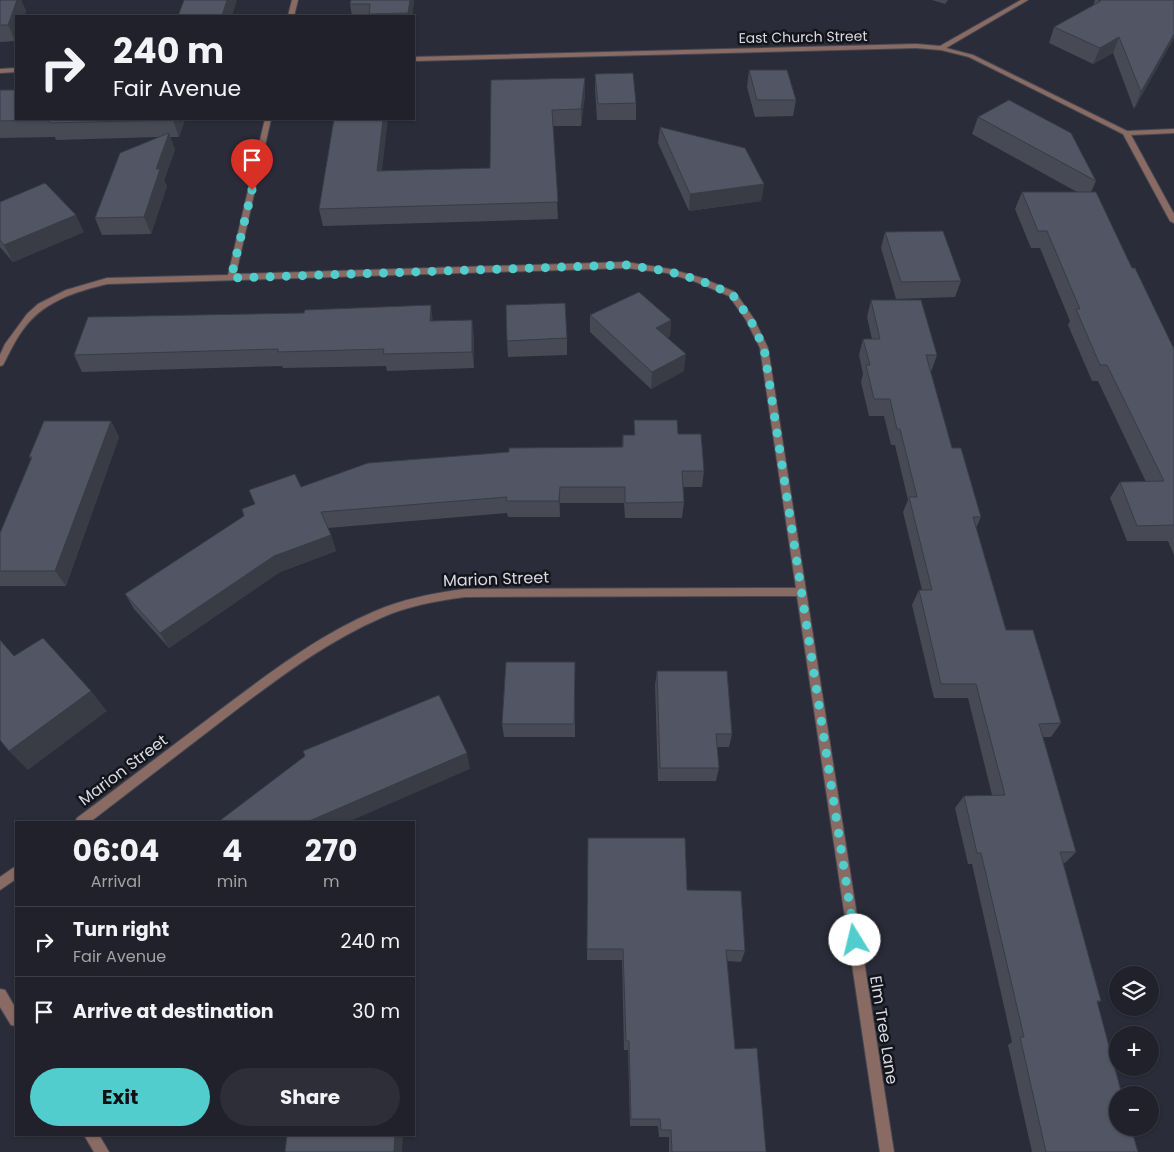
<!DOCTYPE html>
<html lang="en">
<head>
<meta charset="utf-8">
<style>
	body { margin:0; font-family:Poppins,sans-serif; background:#2d2e37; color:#f1f3f6; height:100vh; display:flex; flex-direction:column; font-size:19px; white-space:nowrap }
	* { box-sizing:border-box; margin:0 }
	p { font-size:16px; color:#a2a3a9 }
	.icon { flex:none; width:28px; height:28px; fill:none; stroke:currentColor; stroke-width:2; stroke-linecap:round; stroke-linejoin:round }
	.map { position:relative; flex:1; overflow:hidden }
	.side { position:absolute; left:15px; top:821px; width:400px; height:315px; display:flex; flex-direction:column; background:#20212b; border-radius:0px; box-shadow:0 1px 4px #0004,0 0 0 1px #3d3e47 }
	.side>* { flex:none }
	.top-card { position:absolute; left:15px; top:15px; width:400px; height:105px; border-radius:0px; box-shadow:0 1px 4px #0004,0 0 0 1px #3d3e47; background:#20212b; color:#f1f3f6; overflow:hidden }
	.controls { position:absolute; left:1109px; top:966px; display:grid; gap:10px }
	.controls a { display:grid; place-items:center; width:50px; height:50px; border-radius:50%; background:#20212b; box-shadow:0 1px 4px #0004,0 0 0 1px #3d3e47; font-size:25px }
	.pin { position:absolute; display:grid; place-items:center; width:42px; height:42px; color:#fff; margin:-51px -21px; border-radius:50% 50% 50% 0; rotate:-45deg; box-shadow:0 0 5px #0007 }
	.pin .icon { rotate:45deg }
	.me { position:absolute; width:55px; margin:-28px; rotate:351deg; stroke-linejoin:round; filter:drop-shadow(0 0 4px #0008) }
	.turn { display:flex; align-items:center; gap:18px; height:105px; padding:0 15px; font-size:22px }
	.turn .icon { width:65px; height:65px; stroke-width:2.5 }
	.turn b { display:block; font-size:35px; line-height:42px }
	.eta { display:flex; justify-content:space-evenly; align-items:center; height:85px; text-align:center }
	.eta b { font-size:30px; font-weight:700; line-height:35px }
	.action { display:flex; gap:10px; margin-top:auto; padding:10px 15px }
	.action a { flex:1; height:58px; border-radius:30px; background:#52cdcd; color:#111; font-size:20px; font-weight:700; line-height:58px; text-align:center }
	.action a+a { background:#2d2e37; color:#f1f3f6 }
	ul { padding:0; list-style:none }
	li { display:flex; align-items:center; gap:15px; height:70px; padding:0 15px; border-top:1px solid #3d3e47 }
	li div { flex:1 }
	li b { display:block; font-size:19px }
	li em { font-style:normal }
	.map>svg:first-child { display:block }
</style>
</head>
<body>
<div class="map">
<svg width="1174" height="1152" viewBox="0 0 1174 1152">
	<rect width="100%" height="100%" fill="#2a2c39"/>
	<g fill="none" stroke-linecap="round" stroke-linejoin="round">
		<defs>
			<g id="street">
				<polygon points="292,0 298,0 294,16 288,16"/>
				<polygon points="1021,0 1028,0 946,48 973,55 1127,131 1174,129 1174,133 1131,135 1174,214 1174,223 1170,221 1123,134 969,57 941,50 916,48 414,61 414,57 916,44 940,46"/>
				<polygon points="16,68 16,72 0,73 0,69"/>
				<path d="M265 119H271L236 274 626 262 670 269 702 278 735 292 754 319 768 348 894 1152H880L797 596 465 597C436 601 407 606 381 618 330 640 284 674 240 707 190 745 140 784 90 822H75L77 818C129 779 180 740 232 701 276 668 322 634 373 612 402 599 434 593 465 589L796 588 760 348 746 320 729 296 696 282 667 273 626 268 107 284C74 292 42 302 22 331 14 342 9 354 3 365L0 366V355L5 344 27 314 38 304 66 290 107 278 228 275Z"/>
				<polygon points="16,866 16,879 0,890 0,877"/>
				<polygon points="0,989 5,990 16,1009 16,1026 11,1025 0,1007"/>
				<polygon points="84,1135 99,1135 109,1152 94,1152"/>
			</g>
		</defs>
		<use href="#street" stroke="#464854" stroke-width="2"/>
		<use href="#street" fill="#896b63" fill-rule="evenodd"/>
	</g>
	<g fill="#474955">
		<polygon points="0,0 21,0 26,11 24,16 16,16 15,41 0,42"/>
		<polygon points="351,0 414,0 412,16 352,16 350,4"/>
		<polygon points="932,0 948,0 945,4"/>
		<polygon points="1095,0 1174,0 1174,38 1134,109 1113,53 1093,64 1049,43 1054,27 1093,6"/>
		<polygon points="749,70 796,100 793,116 755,117 747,87"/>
		<polygon points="595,74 636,103 636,120 597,120 595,90"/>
		<polygon points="585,78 585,94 581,126 553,126 558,219 323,226 319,209 382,171 490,168"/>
		<polygon points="0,90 16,119 185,119 179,137 170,137 175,150 164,180 167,186 151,234 102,235 95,218 158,137 56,140 55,137 0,138"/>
		<polygon points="978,117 1096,181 1091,192 1132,268 1174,349 1174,555 1168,541 1127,541 1110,498 1120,482 1146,482 1098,381 1092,381 1068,325 1070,321 1040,248 1031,248 1015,209 1022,192 1077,192 972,134"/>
		<polygon points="660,127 764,184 761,201 689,211 658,143"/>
		<polygon points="0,202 84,232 13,262 0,247"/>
		<polygon points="885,232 961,281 955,297 896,299 881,248"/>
		<polygon points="871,300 937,355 931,372 930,372 952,448 981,517 976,528 1006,630 1061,723 1051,737 1043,737 1076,852 1065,863 1063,863 1101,1001 1097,1003 1138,1152 1032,1152 1008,1045 1012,1042 972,864 968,864 955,808 964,796 992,795 968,698 934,698 912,605 919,590 922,590 903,512 908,500 895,445 891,445 884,416 869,416 861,382 863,374 859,355 863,339 872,339 867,317"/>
		<polygon points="590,315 671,320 670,336 667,338 684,371 651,389 590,332"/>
		<polygon points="433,321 474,337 474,368 387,371 386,366 283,368 282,366 82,372 74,355"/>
		<polygon points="567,338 567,355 508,357 507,341"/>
		<polygon points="634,420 678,434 704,471 702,487 683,487 684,502 682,518 625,518 624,503 560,503 560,517 508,517 507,513 328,528 331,535 336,551 280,572 169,648 134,609 125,594 244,516 255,504 249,490 301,487 622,447 623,435 634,435"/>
		<polygon points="111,421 119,437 66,586 0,586 0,533 31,459 29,457"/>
		<polygon points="575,662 575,737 504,737 502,724"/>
		<polygon points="657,671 732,734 729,747 717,747 719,768 716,781 658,781 655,685"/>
		<polygon points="588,838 687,890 745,951 741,962 727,961 735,1049 766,1152 669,1152 669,1137 659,1137 658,1126 630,1126 628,1050 624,1050 622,960 587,960"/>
	</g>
	<g fill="#393c45">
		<polygon points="17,0 21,0 26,11 24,16 16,16 16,38 15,41 8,25"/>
		<polygon points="227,0 237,0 232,16 222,16"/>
		<polygon points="410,0 414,0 412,16 409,16 408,13"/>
		<polygon points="1174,34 1174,38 1134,109 1141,92"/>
		<polygon points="1119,37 1113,53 1093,64 1100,48"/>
		<polygon points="585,78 585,94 581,126 581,109"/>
		<polygon points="174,119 185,119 179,137 173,120"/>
		<polygon points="383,119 388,119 380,188 377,171"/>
		<polygon points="169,133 175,150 164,180 167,186 151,234 144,217 156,169"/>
		<polygon points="764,184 761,201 689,211 690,194"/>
		<polygon points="76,215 84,232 13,262 4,245"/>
		<polygon points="431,305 433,322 430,321"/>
		<polygon points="472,320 474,337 474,368 472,352"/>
		<polygon points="671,320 670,336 654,344 656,328"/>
		<polygon points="686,354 684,371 651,389 652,372"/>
		<polygon points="111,421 119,437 66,586 55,571"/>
		<polygon points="560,487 560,517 559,501"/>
		<polygon points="331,535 336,551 280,572 169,648 160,633 274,556"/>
		<polygon points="91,691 107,711 28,770 9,751"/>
		<polygon points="467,753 470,769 348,822 307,822"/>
		<polygon points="395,1135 403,1135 402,1152 394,1152"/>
	</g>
	<g fill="#525563" stroke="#393c45">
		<polygon points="0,0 17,0 8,25 0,25"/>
		<polygon points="184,0 227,0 222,16 178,16"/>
		<polygon points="351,0 410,0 408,13 369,14 370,4 350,4"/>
		<polygon points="1098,0 1174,0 1174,34 1141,92 1119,37 1100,48 1054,27 1101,1"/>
		<polygon points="749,70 787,70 796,100 757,100"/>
		<polygon points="633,73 636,103 598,104 595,74"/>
		<polygon points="585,78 581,109 552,110 558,202 319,209 334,119 383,119 377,171 490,168 491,80"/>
		<polygon points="0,90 16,90 16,119 174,119 173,120 49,123 50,120 0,121"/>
		<polygon points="1009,100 1071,133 1096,181 978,117"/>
		<polygon points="660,127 745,148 764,184 690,194"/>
		<polygon points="169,133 156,169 160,169 144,217 95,218 120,153"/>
		<polygon points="45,183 76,215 4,245 0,240 0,202"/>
		<polygon points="1022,192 1096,192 1132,268 1135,268 1174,349 1174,525 1137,526 1120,482 1164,481 1107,365 1100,365 1076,309 1080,309 1047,231 1038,231"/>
		<polygon points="943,231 961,281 901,282 885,232"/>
		<polygon points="639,292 671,320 656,328 686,354 652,372 590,315"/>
		<polygon points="871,300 921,300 937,355 926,355 952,448 961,448 981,517 973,517 1006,630 1033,630 1061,723 1039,724 1076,852 1060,852 1101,1001 1097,1001 1122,1095 1118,1095 1118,1128 1131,1128 1138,1152 1046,1152 1020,1037 1024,1037 981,853 977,853 964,796 1005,795 976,684 941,684 919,590 932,590 909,497 917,497 900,429 897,429 890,399 874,399 866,365 870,365 863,339 880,339"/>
		<polygon points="565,303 567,338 507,341 506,305"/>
		<polygon points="431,305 430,321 472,320 472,352 383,354 384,349 278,352 278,349 74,355 88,317 304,313 305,310"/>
		<polygon points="634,420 677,420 678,434 701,434 704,471 682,471 684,502 625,503 625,487 560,487 559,501 506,501 507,497 321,512 331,535 274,556 160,633 125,594 244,516 242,509 255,504 249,490 295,474 301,487 368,463 509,452 509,448 623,447 623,435 635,435"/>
		<polygon points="44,421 111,421 55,571 0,571 0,533 32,457 29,457"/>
		<polygon points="43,638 91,691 9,751 0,740 0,640 14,656"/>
		<polygon points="506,662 575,662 574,724 502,724"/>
		<polygon points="657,671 727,671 732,734 716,734 719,768 660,768"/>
		<polygon points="439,695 467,753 307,822 308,822 218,822 305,756 303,751"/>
		<polygon points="588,838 685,838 687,890 741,891 745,951 726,950 735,1049 757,1048 766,1152 672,1152 671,1130 661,1130 660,1119 631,1119 629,1041 626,1041 623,949 587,949"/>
		<polygon points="287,1135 395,1135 394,1152 285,1152"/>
	</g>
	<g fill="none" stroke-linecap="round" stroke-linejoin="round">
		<polyline stroke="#52cdcd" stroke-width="9" stroke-dasharray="0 16.2" points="252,190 231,278 626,265 667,271 699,280 732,294 750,319 764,348 855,940"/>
	</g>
	<g text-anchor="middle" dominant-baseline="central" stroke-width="5" stroke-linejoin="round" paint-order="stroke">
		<g font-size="14" fill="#d8dae2" stroke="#14151b">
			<text transform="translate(803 37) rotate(-1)">East Church Street</text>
		</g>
		<g font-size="16" fill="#d8dae2" stroke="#14151b">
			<text transform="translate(496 579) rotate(-2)">Marion Street</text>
			<text transform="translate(123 770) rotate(-37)">Marion Street</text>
			<text transform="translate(884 1030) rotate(81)">Elm Tree Lane</text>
		</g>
	</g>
</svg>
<div class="controls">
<a><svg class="icon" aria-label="layers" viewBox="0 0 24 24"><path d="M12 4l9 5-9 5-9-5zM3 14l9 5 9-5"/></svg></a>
<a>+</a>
<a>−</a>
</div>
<div class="pin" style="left:252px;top:190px;background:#d93025"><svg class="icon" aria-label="arrive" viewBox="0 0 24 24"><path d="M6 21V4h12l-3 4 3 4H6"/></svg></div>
<svg class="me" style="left:855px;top:940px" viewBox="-20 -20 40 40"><circle r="19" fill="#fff"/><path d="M0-13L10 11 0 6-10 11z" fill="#52cdcd"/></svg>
<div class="top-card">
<div class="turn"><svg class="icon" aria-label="right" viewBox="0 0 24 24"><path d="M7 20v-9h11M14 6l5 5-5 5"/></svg><div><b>240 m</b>Fair Avenue</div></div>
</div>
<section class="side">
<div class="eta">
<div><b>06:04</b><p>Arrival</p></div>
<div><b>4</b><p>min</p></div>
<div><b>270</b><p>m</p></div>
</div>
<ul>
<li><svg class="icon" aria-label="right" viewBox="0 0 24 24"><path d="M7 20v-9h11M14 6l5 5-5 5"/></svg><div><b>Turn right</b><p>Fair Avenue</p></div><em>240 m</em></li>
<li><svg class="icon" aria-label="arrive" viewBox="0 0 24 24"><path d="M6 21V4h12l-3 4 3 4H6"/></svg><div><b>Arrive at destination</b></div><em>30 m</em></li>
</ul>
<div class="action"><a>Exit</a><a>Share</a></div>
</section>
</div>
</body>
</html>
